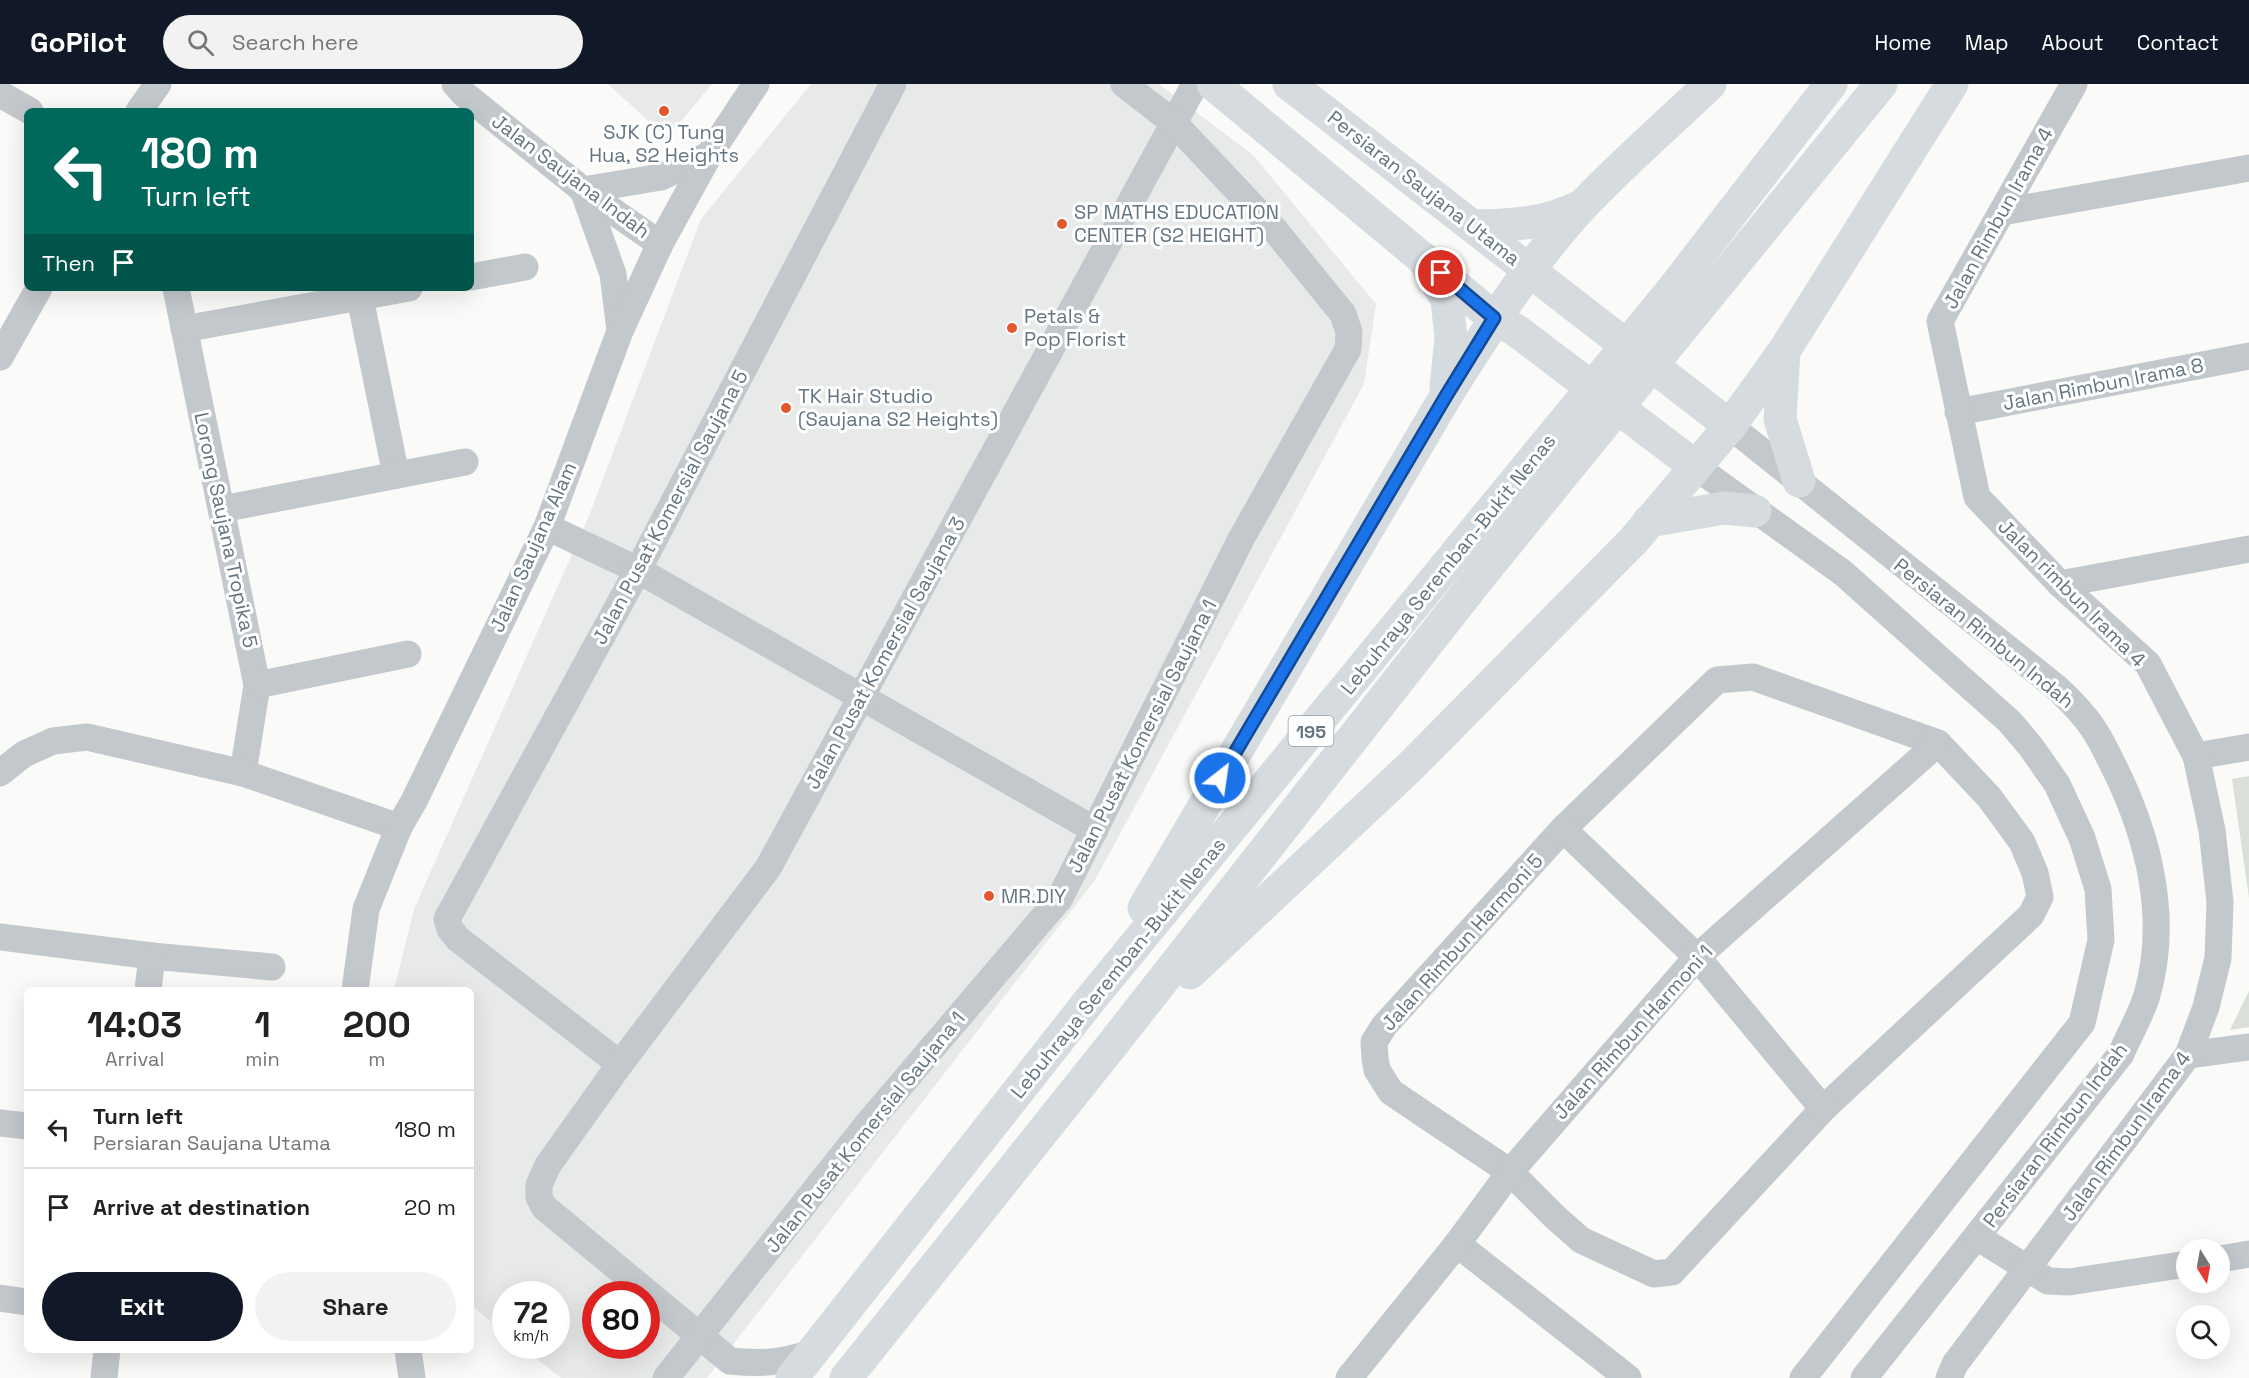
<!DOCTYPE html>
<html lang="en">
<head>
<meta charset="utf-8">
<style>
	body { margin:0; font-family:"Space Grotesk",sans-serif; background:#f2f2f2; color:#222; height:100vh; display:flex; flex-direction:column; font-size:22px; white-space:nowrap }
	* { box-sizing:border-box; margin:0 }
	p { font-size:20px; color:#767676 }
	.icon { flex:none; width:33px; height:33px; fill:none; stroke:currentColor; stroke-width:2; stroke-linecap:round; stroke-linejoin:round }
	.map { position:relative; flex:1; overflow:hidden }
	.details { position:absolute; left:24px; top:903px; width:450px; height:366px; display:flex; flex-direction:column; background:#fff; border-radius:9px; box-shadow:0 6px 24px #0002 }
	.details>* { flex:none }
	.top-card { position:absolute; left:24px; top:24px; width:450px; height:183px; border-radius:9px; box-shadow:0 6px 24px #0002; background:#00695c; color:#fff; overflow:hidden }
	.needle { width:39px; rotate:169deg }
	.tools { position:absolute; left:2176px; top:1155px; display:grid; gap:12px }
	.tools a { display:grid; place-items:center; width:54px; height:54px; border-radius:50%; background:#fff; box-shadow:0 6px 24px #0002; font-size:30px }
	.speed { position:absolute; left:492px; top:1197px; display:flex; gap:12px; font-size:30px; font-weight:700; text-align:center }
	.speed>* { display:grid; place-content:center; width:78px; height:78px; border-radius:50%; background:#fff; box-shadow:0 6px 24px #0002; line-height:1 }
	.speed small { font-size:15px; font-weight:400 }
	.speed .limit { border:9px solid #d22; background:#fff; color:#111 }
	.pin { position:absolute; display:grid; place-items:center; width:51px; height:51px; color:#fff; margin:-26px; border:3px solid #fff; border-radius:50%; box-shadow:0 2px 6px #0007 }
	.me { position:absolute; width:66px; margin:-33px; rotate:30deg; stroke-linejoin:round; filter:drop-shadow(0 0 4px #0008) }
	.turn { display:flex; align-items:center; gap:21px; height:126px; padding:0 18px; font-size:27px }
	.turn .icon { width:78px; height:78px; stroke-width:2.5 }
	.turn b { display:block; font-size:42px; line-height:51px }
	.then { display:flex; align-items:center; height:57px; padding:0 18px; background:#0003; gap:12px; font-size:22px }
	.eta { display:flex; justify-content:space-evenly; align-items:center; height:102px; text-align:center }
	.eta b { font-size:36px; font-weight:700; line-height:42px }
	.cta { display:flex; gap:12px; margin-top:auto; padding:12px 18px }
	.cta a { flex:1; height:69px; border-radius:36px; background:#111827; color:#fff; font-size:24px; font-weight:700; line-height:69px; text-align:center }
	.cta a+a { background:#f2f2f2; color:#222 }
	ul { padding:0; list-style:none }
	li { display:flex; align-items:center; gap:18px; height:78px; padding:0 18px; border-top:2px solid #e0e0e0 }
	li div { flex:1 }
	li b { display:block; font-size:22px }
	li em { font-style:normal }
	header { display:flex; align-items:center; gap:36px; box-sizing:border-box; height:84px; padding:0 30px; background:#111827; color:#fff }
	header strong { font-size:28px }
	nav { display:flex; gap:33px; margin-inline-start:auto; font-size:21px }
	.search { width:420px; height:54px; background:#f2f2f2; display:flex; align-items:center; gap:15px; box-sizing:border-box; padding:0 21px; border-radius:33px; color:#767676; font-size:22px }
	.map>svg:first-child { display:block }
</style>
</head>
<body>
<header>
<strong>GoPilot</strong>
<div class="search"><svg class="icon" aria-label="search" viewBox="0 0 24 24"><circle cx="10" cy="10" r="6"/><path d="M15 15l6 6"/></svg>Search here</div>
<nav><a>Home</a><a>Map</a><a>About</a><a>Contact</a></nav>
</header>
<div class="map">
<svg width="2249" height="1294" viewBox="0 0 2249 1294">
	<rect width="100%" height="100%" fill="#fafaf8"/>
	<g fill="#e8e9e9" fill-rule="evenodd">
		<polygon points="608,0 712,0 667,54"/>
		<path d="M811 0H1159L1253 71 1376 220 1364 300 1095 796 707 1294H561L521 1262H556V1210H506L505 1249 471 1221V906H394L414 825 589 432 701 135ZM596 1210H646V1262H596Z"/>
	</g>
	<g fill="#dadfd7">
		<polygon points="2249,692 2249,814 2232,695"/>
		<polygon points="2249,904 2249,943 2230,946 2249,907"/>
	</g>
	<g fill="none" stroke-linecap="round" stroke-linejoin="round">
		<g stroke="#c3c8cc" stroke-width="27">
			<polyline points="455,0 464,10 583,106 660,160"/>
			<polyline points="0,10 30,27"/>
			<polyline points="139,27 158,0"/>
			<polyline points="583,106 613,190 620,246"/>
			<polyline points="583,106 661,93 709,71"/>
			<polyline points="2002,128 2249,84"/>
			<polyline points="471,193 525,183"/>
			<polyline points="176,204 257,601 243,689"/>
			<polyline points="358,204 396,391"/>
			<polyline points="184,245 409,204"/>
			<polyline points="0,273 39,204"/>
			<polyline points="1958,328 2249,272"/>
			<path d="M1730 342 2057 604C2065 612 2075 621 2082 630 2096 645 2106 667 2115 685 2149 754 2169 835 2147 911 2141 931 2129 951 2121 970L1864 1294"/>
			<polyline points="1696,383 1843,489 2010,638 2031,663 2057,700 2082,754 2098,805 2101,856 2082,939 1803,1294"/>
			<polyline points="222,425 465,378"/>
			<polyline points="547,443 638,486 1095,746"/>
			<polyline points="2060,500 2249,465"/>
			<polygon points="1753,593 1938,659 1989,713 2022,758 2035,789 2040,813 2031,831 1823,1025 1672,1188 1654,1190 1581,1156 1555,1133 1510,1088 1391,1008 1377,986 1375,974 1374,958 1384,942 1563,745 1717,596"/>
			<polyline points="257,601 408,570"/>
			<polyline points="2196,672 2249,663"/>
			<polyline points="0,689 24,670 53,657 87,653 243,689 399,743"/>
			<polyline points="1563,745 1697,873 1823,1025"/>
			<polyline points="0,853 152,872 272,883"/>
			<polyline points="148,906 152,872"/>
			<polyline points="355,906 366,825 399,743 414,717 547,443 620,247 660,160 709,71 756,0"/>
			<polyline points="2188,971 2249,963"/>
			<polyline points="620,980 458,855 450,845 447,835 638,486 893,0"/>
			<polyline points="0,1039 27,1042"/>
			<polyline points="1977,1153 2048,1197 2069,1198 2187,1180"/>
			<polyline points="1457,1160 1628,1294"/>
			<polyline points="2220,1175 2249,1170"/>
			<polyline points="0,1214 27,1218"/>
			<polyline points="408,1266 412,1294"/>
			<path d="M811 1269C781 1279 761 1280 730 1277L544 1123 539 1113V1101L548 1081 620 980 768 784 1195 0"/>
			<polyline points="104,1294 107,1266"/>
			<polyline points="666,1294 870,1037 1060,814 1241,455 1348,265 1349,248 1343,230 1274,145 1174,39 1124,0"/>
			<polyline points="1349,1294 1457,1160 1510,1088 1697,873 1938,659"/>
			<polyline points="1949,1294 1955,1280 2188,971 2206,923 2218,874 2220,818 2212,746 2196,672 2148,580 2060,500 1977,413 1940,237 2074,0"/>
		</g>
		<g stroke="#d6dbdf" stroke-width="33">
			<polyline points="1213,0 1494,234 1517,247 1696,383"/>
			<polyline points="1289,0 1730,342"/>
		</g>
		<g stroke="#d6dbdf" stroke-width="33">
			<path d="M1475 142C1516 141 1544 140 1581 122"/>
			<polyline points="1423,174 1447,216 1451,254 1446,304"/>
			<polyline points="1784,267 1780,335 1799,397"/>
			<polyline points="1649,437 1724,424 1755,427"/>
			<path d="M1144 824 1446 312C1488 245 1530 178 1584 120 1624 78 1668 40 1710 0"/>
			<polyline points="1190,889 1411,682 1634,456 1730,342 1784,267 1952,0"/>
			<polyline points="792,1294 1090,916 1673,205 1831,0"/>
			<polyline points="846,1294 1112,961 1481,491 1881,0"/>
		</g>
	</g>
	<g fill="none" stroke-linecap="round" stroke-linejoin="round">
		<defs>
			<polyline id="route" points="1220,694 1446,312 1494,234 1441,189"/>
		</defs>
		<use href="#route" stroke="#114b97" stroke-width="15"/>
		<use href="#route" stroke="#1a73e8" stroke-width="10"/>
	</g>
	<g fill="#e4572e" stroke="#fff" stroke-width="2">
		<circle cx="664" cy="27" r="6"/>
		<circle cx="1062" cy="140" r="6"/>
		<circle cx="1012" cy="244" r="6"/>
		<circle cx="786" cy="324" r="6"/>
		<circle cx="989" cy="812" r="6"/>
	</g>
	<g text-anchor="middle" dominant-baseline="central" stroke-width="6" stroke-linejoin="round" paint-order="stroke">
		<rect fill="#fff" stroke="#939fa8" stroke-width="1.5" x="1288.5" y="632" width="45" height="30" rx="4.5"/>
		<g font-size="18" font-weight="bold" fill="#657683">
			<text x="1311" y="647">195</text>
		</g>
		<g font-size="20" fill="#657683" stroke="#fff" text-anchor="start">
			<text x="664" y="48" text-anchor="middle">SJK (C) Tung<tspan x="664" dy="23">Hua, S2 Heights</tspan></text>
			<text x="1074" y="128">SP MATHS EDUCATION<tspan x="1074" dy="23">CENTER (S2 HEIGHT)</tspan></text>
			<text x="1024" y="232">Petals &amp;<tspan x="1024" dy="23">Pop Florist</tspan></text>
			<text x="798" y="312">TK Hair Studio<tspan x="798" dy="23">(Saujana S2 Heights)</tspan></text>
			<text x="1001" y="812">MR.DIY</text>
		</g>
		<g font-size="20" fill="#657683" stroke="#fff">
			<text transform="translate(571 92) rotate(37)">Jalan Saujana Indah</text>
			<text transform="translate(1424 104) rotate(38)">Persiaran Saujana Utama</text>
			<text transform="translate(1998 134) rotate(-61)">Jalan Rimbun Irama 4</text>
			<text transform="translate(2103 300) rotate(-11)">Jalan Rimbun Irama 8</text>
			<text transform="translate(670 423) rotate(-62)">Jalan Pusat Komersial Saujana 5</text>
			<text transform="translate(226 446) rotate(78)">Lorong Saujana Tropika 5</text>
			<text transform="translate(533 463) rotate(-66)">Jalan Saujana Alam</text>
			<text transform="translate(1448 480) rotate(-51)">Lebuhraya Seremban-Bukit Nenas</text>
			<text transform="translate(2072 509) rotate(45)">Jalan rimbun Irama 4</text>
			<text transform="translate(1984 549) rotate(39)">Persiaran Rimbun Indah</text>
			<text transform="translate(885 569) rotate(-61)">Jalan Pusat Komersial Saujana 3</text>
			<text transform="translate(1142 652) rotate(-63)">Jalan Pusat Komersial Saujana 1</text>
			<text transform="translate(1462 858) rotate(-48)">Jalan Rimbun Harmoni 5</text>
			<text transform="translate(1118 884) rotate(-51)">Lebuhraya Seremban-Bukit Nenas</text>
			<text transform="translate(1633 948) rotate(-48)">Jalan Rimbun Harmoni 1</text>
			<text transform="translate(865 1048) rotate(-51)">Jalan Pusat Komersial Saujana 1</text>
			<text transform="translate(2055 1051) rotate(-53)">Persiaran Rimbun Indah</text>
			<text transform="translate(2126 1052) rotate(-54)">Jalan Rimbun Irama 4</text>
		</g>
	</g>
</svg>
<div class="tools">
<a><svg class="needle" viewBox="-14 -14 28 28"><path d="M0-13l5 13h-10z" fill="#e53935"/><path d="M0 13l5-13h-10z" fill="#767676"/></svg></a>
<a><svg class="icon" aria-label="search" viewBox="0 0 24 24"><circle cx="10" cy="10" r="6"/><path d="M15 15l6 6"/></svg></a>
</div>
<div class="speed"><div>72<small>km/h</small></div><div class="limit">80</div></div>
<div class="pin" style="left:1441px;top:189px;background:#d93025"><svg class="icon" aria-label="arrive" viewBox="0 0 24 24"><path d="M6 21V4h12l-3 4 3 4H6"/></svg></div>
<svg class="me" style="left:1220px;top:694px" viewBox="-20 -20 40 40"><circle r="17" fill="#1a73e8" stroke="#fff" stroke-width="3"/><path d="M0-11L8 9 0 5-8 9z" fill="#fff"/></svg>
<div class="top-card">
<div class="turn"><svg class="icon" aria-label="left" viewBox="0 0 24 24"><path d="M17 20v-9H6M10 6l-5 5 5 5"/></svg><div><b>180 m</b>Turn left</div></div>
<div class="then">Then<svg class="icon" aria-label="arrive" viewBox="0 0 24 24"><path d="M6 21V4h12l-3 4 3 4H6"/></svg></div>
</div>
<section class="details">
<div class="eta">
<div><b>14:03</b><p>Arrival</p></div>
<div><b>1</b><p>min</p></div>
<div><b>200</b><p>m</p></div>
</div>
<ul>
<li><svg class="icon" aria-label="left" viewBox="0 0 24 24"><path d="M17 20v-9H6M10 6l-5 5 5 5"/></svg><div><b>Turn left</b><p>Persiaran Saujana Utama</p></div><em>180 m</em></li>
<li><svg class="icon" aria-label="arrive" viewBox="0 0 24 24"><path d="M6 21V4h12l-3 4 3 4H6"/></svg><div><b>Arrive at destination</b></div><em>20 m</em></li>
</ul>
<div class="cta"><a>Exit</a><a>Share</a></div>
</section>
</div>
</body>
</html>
